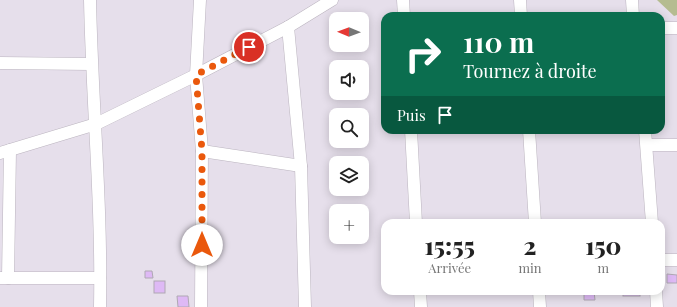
<!DOCTYPE html>
<html lang="fr">
<head>
<meta charset="utf-8">
<style>
	body { margin:0; font-family:"Playfair Display",serif; background:#f6f6f6; color:#222; height:100vh; display:flex; flex-direction:column; font-size:15px; white-space:nowrap }
	* { box-sizing:border-box; margin:0 }
	p { font-size:13px; color:#767676 }
	.icon { flex:none; width:22px; height:22px; fill:none; stroke:currentColor; stroke-width:2; stroke-linecap:round; stroke-linejoin:round }
	.map { position:relative; flex:1; overflow:hidden }
	.drawer { position:absolute; left:381px; top:219px; width:284px; height:76px; display:flex; flex-direction:column; background:#fff; border-radius:12px; box-shadow:0 2px 10px #0003 }
	.drawer>* { flex:none }
	.hud { position:absolute; left:381px; top:12px; width:284px; height:122px; border-radius:12px; box-shadow:0 2px 10px #0003; background:#0b6e4f; color:#fff; overflow:hidden }
	.needle { width:26px; rotate:271deg }
	.controls { position:absolute; left:329px; top:12px; display:grid; gap:8px }
	.controls a { display:grid; place-items:center; width:40px; height:40px; border-radius:8px; background:#fff; box-shadow:0 2px 10px #0003; font-size:20px }
	.pin { position:absolute; display:grid; place-items:center; width:34px; height:34px; color:#fff; margin:-17px; border:2px solid #fff; border-radius:50%; box-shadow:0 1px 4px #0007 }
	.me { position:absolute; width:44px; margin:-22px; rotate:0deg; stroke-linejoin:round; filter:drop-shadow(0 0 3px #0008) }
	.turn { display:flex; align-items:center; gap:14px; height:84px; padding:0 16px; font-size:18px }
	.turn .icon { width:52px; height:52px; stroke-width:2.5 }
	.turn b { display:block; font-size:28px; line-height:34px }
	.then { display:flex; align-items:center; height:38px; padding:0 16px; background:#0003; gap:8px; font-size:15px }
	.eta { display:flex; justify-content:space-evenly; align-items:center; height:68px; text-align:center }
	.eta b { font-size:24px; font-weight:800; line-height:28px }
	.map>svg:first-child { display:block }
</style>
</head>
<body>
<div class="map">
<svg width="677" height="307" viewBox="0 0 677 307">
	<rect width="100%" height="100%" fill="#e6dfeb"/>
	<polygon fill="#b5bc90" points="657,0 677,0 677,15 674,16"/>
	<g fill="#deb9f5" stroke="#afa8b3">
		<polygon points="145,271 152,271 153,278 145,278"/>
		<polygon points="667,274 677,275 677,283 667,283"/>
		<rect x="154" y="281" width="11" height="12"/>
		<polygon points="584,291 594,291 595,300 584,300"/>
		<rect x="623" y="291" width="17" height="5"/>
		<polygon points="177,296 188,296 189,307 178,307"/>
	</g>
	<g fill="none" stroke-linecap="round" stroke-linejoin="round">
		<defs>
			<g id="minor">
				<path d="M90 0C92 102 102 204 100 307"/>
				<polyline points="200,0 196,75 202,151 201,307"/>
				<polyline points="403,0 404,16"/>
				<polyline points="520,0 521,16"/>
				<polyline points="632,0 633,16"/>
				<polyline points="288,27 301,166 305,307"/>
				<polyline points="661,28 677,28"/>
				<polyline points="0,63 91,64"/>
				<polyline points="411,130 416,223"/>
				<polyline points="529,130 535,223"/>
				<polyline points="645,130 652,223"/>
				<polyline points="647,145 677,145"/>
				<polyline points="202,151 301,166"/>
				<polyline points="0,153 96,124 196,75 288,27 332,0"/>
				<polyline points="661,260 677,260"/>
				<polyline points="1,278 100,278"/>
				<polyline points="8,278 10,150"/>
				<polyline points="420,291 421,307"/>
				<polyline points="539,291 540,307"/>
				<polyline points="656,291 657,307"/>
			</g>
		</defs>
		<use href="#minor" stroke="#bbb4bf" stroke-width="13"/>
		<use href="#minor" stroke="#fff" stroke-width="12"/>
	</g>
	<g fill="none" stroke-linecap="round" stroke-linejoin="round">
		<polyline stroke="#ea580c" stroke-width="7" stroke-dasharray="0 12.6" points="202,245 202,151 196,75 249,47"/>
	</g>
</svg>
<div class="controls">
<a><svg class="needle" viewBox="-14 -14 28 28"><path d="M0-13l5 13h-10z" fill="#e53935"/><path d="M0 13l5-13h-10z" fill="#767676"/></svg></a>
<a><svg class="icon" aria-label="sound" viewBox="0 0 24 24"><path d="M4 9h4l5-4v14l-5-4H4zM17 9q2 3 0 6"/></svg></a>
<a><svg class="icon" aria-label="search" viewBox="0 0 24 24"><circle cx="10" cy="10" r="6"/><path d="M15 15l6 6"/></svg></a>
<a><svg class="icon" aria-label="layers" viewBox="0 0 24 24"><path d="M12 4l9 5-9 5-9-5zM3 14l9 5 9-5"/></svg></a>
<a>+</a>
</div>
<div class="pin" style="left:249px;top:47px;background:#d93025"><svg class="icon" aria-label="arrive" viewBox="0 0 24 24"><path d="M6 21V4h12l-3 4 3 4H6"/></svg></div>
<svg class="me" style="left:202px;top:245px" viewBox="-20 -20 40 40"><circle r="19" fill="#fff"/><path d="M0-13L10 11 0 6-10 11z" fill="#ea580c"/></svg>
<div class="hud">
<div class="turn"><svg class="icon" aria-label="right" viewBox="0 0 24 24"><path d="M7 20v-9h11M14 6l5 5-5 5"/></svg><div><b>110 m</b>Tournez à droite</div></div>
<div class="then">Puis<svg class="icon" aria-label="arrive" viewBox="0 0 24 24"><path d="M6 21V4h12l-3 4 3 4H6"/></svg></div>
</div>
<section class="drawer">
<div class="eta">
<div><b>15:55</b><p>Arrivée</p></div>
<div><b>2</b><p>min</p></div>
<div><b>150</b><p>m</p></div>
</div>
</section>
</div>
</body>
</html>
